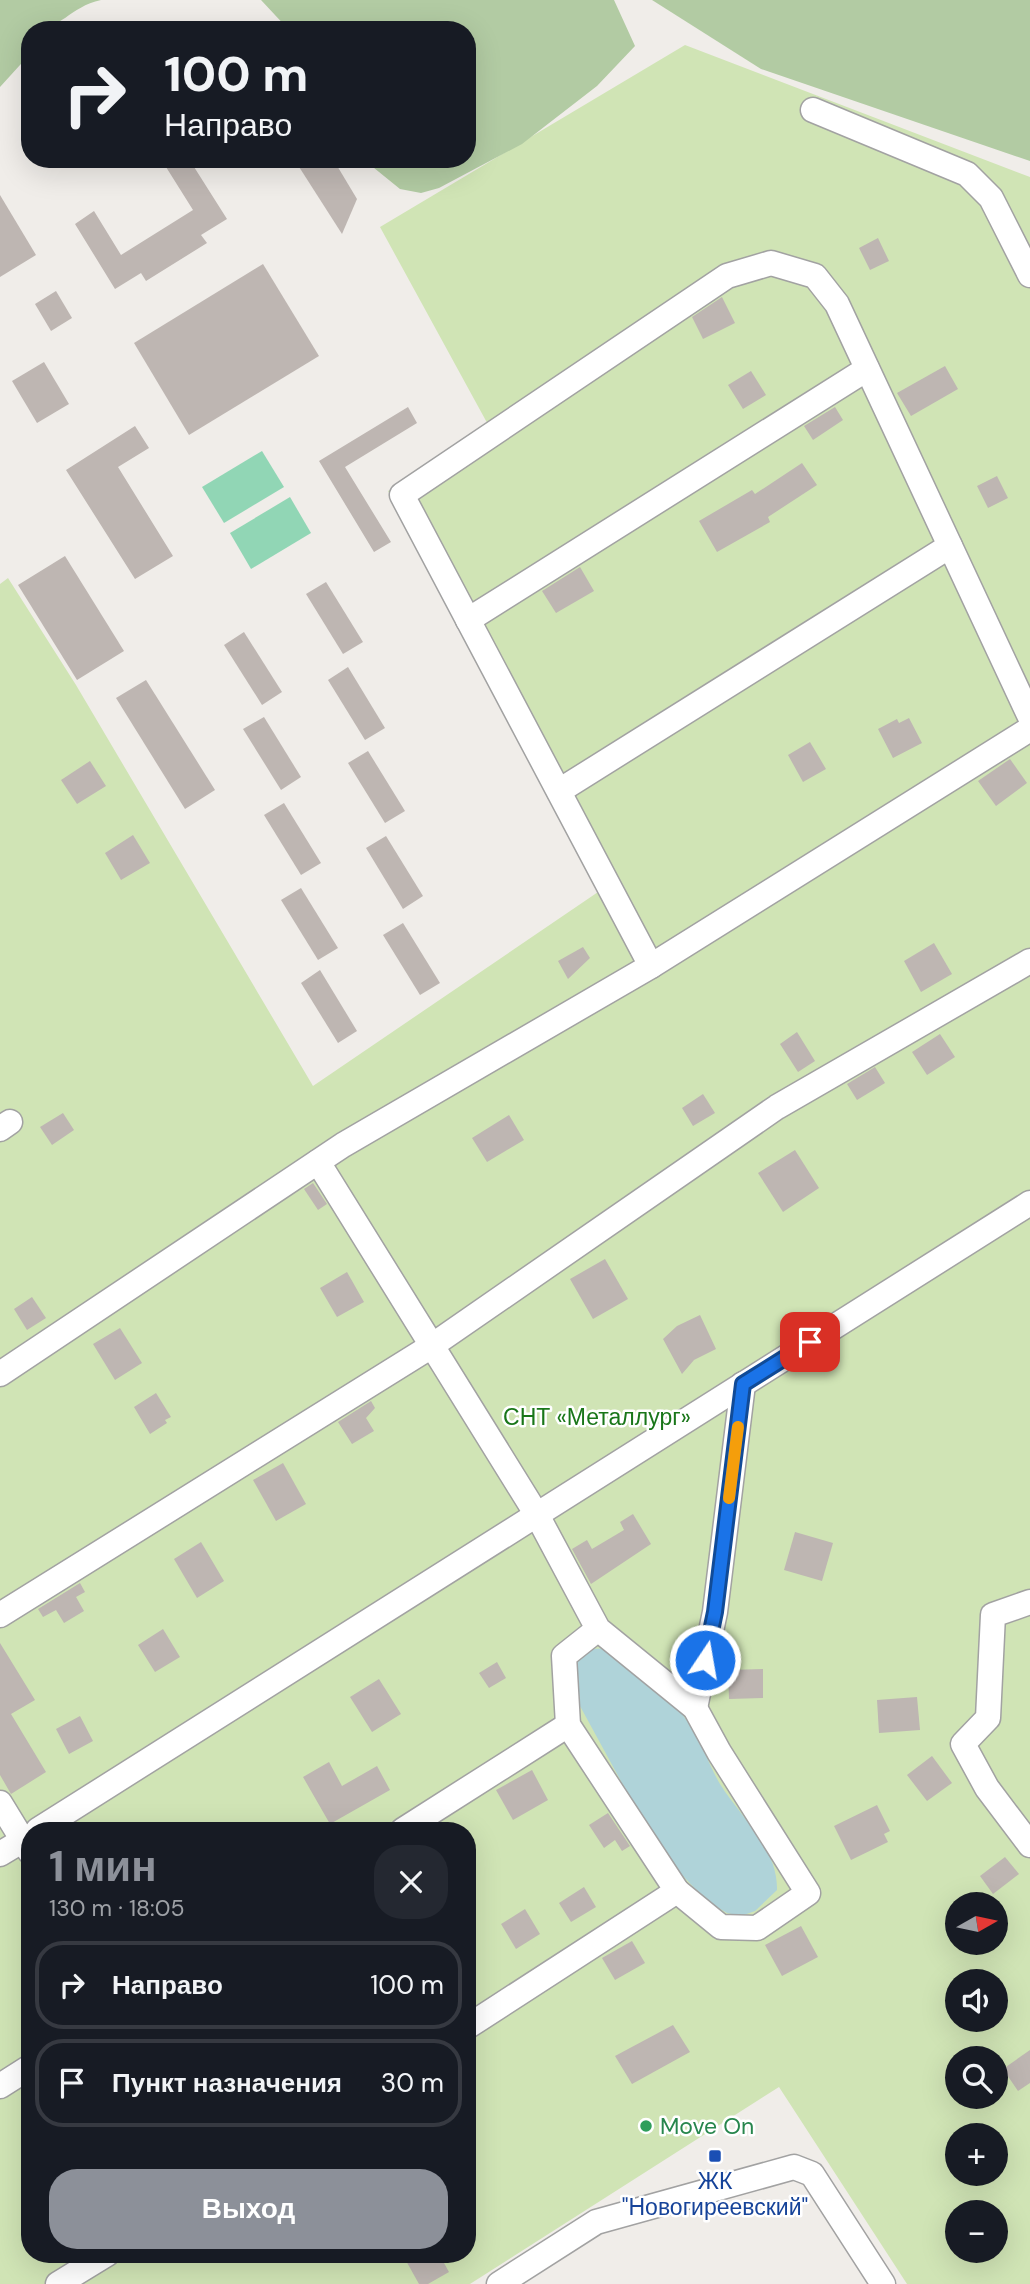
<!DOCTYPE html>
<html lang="ru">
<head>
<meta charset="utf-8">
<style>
	body { margin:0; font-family:"DM Sans",sans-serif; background:#242831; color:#f1f3f6; height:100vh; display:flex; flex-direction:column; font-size:26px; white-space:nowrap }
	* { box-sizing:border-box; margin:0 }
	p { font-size:23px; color:#9ea1a6 }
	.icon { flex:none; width:38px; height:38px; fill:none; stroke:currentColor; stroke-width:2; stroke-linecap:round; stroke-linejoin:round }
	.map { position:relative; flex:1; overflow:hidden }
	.details { position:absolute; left:21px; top:1822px; width:455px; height:441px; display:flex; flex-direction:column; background:#171b24; border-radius:28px; box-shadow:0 7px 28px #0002 }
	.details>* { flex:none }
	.guide { position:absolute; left:21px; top:21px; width:455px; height:147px; border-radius:28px; box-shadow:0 7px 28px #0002; background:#171b24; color:#f1f3f6; overflow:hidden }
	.needle { width:46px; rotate:81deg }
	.controls { position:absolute; left:945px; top:1892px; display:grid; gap:14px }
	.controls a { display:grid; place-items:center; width:63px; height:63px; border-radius:50%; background:#171b24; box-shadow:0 7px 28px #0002; font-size:35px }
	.pin { position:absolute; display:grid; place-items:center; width:60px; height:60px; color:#fff; margin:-30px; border-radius:14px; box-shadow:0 4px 10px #0006 }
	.me { position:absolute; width:77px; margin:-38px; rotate:12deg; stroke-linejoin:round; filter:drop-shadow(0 0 5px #0008) }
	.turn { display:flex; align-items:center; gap:24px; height:147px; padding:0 28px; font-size:32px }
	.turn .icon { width:91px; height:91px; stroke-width:2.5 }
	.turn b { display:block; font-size:49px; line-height:60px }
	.round { display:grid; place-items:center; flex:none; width:74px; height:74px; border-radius:28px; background:#242831 }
	.overview { display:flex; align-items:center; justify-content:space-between; height:119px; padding:0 28px }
	h1 { font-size:42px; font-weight:800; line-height:52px; color:#8c9099 }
	.button { display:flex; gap:14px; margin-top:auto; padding:14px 28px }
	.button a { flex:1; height:80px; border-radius:28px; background:#8c9099; color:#fff; font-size:28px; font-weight:800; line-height:80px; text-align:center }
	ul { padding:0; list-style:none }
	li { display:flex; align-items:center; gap:21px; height:88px; margin:0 14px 10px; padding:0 14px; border:4px solid #363941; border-radius:28px }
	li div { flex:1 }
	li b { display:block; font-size:26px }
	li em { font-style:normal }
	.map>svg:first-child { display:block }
</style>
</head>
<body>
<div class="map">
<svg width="1030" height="2284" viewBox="0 0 1030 2284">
	<rect width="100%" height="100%" fill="#f0ede9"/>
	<path fill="#d0e4b5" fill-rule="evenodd" d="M685 45 1030 177V2284H907L779 2087 470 2284H0V584L8 578 76 685 313 1086 601 890 388 491 491 430 380 227ZM30 1830H467V2254H30ZM957 1904H996V1942H957ZM957 1981H996V2020H957ZM957 2058H996V2096H957ZM957 2135H996V2174H957ZM957 2212H996V2250H957Z"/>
	<g fill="#b2cba3">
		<path d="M0 0H101C69 7 62 30 30 30V54L0 87Z"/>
		<polygon points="261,0 614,0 635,46 597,86 522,144 439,188 421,193 400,189 363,159 467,159 467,30 289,30"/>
		<polygon points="652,0 1030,0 1030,161 761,69"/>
	</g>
	<g fill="#91d6b5">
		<polygon points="262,451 284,487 224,523 202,487"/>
		<polygon points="290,497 311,533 251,569 230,533"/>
	</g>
	<path fill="#afd3d9" d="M611 1648C638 1668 669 1695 688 1722 702 1741 708 1764 720 1784 741 1818 778 1848 777 1890L755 1911 741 1916 727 1913 707 1901 659 1851 574 1695V1665L592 1649Z"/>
	<g fill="#beb6b2">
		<polygon points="178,159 189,159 227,219 201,235 207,243 146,281 141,273 115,289 75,224 94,211 121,255 193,210 166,167"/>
		<polygon points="294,159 333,159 357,199 342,234"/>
		<polygon points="0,195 36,255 0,277"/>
		<polygon points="878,238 889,261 870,270 859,248"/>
		<polygon points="263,264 319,356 189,435 134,343"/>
		<polygon points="56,291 72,318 51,331 35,304"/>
		<polygon points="722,297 735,323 703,339 692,317"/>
		<polygon points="44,362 69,404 37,423 12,381"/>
		<polygon points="945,366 958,389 911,416 897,393"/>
		<polygon points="751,371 766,395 743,409 728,385"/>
		<polygon points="408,407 417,423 345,467 391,542 374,552 319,461"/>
		<polygon points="835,407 843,420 813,440 804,426"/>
		<polygon points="135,426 149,448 118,467 173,556 135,579 66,470"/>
		<polygon points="802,463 817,485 768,517 770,522 717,552 699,521 752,490 755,494"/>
		<polygon points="997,476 1008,498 988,508 977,486"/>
		<polygon points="65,556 124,651 77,680 18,585"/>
		<polygon points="580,567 594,591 556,613 542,591"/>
		<polygon points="326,582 363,642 343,654 306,594"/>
		<polygon points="244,632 282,692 262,705 224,645"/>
		<polygon points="348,667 385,728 365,740 328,680"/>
		<polygon points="146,680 215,790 185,809 116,698"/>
		<polygon points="264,717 301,777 281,790 243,729"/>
		<polygon points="909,718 922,743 893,758 878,729 897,719 899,723"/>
		<polygon points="810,742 826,769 803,782 788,755"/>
		<polygon points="368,751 405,811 385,823 348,763"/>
		<polygon points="1010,759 1027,783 996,806 978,781"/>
		<polygon points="90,761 106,786 77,804 61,780"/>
		<polygon points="284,803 321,863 301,875 264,815"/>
		<polygon points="133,835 150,863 121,880 105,853"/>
		<polygon points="386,836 423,896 403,909 366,848"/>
		<polygon points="301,888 338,948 318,960 281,900"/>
		<polygon points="403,923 440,983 420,995 383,935"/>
		<polygon points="934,943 952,974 921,992 904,961"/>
		<polygon points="583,947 590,958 568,979 558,961"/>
		<polygon points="320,970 357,1031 338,1043 301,983"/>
		<polygon points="797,1032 815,1061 798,1072 780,1044"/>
		<polygon points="940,1034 955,1057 927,1075 912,1052"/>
		<polygon points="875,1067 885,1083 857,1100 847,1084"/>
		<polygon points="703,1094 715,1113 693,1126 682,1108"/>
		<polygon points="63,1113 74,1130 52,1145 40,1127"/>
		<polygon points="509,1115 524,1140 487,1162 472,1138"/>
		<polygon points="795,1150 819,1188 783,1212 758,1173"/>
		<polygon points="313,1183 327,1204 318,1210 304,1189"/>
		<polygon points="605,1259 628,1299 593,1319 570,1279"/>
		<polygon points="347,1272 364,1302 337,1317 320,1288"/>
		<polygon points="32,1297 46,1318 27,1330 14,1309"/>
		<polygon points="700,1315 716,1349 694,1360 682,1374 663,1339 677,1326"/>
		<polygon points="120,1328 142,1363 115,1380 93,1344"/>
		<polygon points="156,1393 171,1417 165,1420 167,1423 150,1434 134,1407"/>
		<polygon points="371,1401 375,1408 366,1418 374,1431 352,1444 338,1422"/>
		<polygon points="283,1463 306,1504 276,1521 253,1480"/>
		<polygon points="633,1514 651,1544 591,1584 572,1549 587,1540 592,1549 624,1530 620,1522"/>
		<polygon points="795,1532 833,1543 822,1581 784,1570"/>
		<polygon points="201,1542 224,1581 197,1598 174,1559"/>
		<polygon points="80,1583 85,1592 76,1597 84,1611 64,1623 56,1610 43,1617 38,1609"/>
		<polygon points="163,1629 180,1657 155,1672 138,1645"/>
		<polygon points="0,1643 35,1700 11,1714 46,1772 11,1794 0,1775"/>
		<polygon points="497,1662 506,1678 489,1688 479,1673"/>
		<polygon points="763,1669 763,1698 729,1699 728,1670"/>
		<polygon points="379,1679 401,1714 372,1732 350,1697"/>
		<polygon points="917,1697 920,1730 879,1733 877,1700"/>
		<polygon points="80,1716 93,1741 69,1754 56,1729"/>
		<polygon points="932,1756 952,1783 927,1801 907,1775"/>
		<polygon points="329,1762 342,1786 377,1766 390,1790 330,1824 303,1777"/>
		<polygon points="532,1770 548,1800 513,1820 496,1790"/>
		<polygon points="877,1805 890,1831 884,1834 888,1842 851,1860 834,1826"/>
		<polygon points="608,1813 630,1846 622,1851 615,1840 604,1848 589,1825"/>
		<polygon points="1005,1857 1019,1874 993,1894 980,1876"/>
		<polygon points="584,1887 596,1907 571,1922 559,1903"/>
		<polygon points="525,1909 540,1934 516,1949 501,1924"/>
		<polygon points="801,1926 818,1957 782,1976 765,1945"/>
		<polygon points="632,1941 645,1963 615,1980 602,1958"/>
		<polygon points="673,2025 690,2052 632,2084 615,2056"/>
		<polygon points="1030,2050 1030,2083 1018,2091 1003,2069"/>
		<polygon points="413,2254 439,2254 449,2272 428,2284 419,2284 405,2259"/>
	</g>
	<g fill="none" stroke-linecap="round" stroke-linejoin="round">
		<defs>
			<g id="minor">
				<polyline points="813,110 967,174 991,198 1030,275"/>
				<polyline points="468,620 867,369"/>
				<polyline points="559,791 950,546"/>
				<polyline points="651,966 402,495 727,276 771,263 815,276 837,304 1030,717"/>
				<polyline points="0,1129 10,1122"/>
				<polyline points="318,1162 537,1515 598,1629 564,1656 568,1725 677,1891 721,1927 757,1928 808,1893 719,1752 695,1708 598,1629"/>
				<polyline points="0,1374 343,1145 651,966 1030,729"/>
				<polyline points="1030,1602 993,1615 988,1718 963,1744 987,1788 1030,1845"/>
				<polyline points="0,1615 430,1347 777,1107 1030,961"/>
				<polyline points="695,1708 715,1612 743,1384"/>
				<polyline points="0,1803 30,1852"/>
				<polyline points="38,1830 1030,1203"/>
				<polyline points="403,1830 568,1725"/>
				<polyline points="0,1854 30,1836"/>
				<polyline points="467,2027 677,1891"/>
				<polyline points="0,2086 30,2067"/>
				<polyline points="58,2284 107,2254"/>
				<polyline points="499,2284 596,2222 794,2167 812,2174 883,2284"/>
			</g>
		</defs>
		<use href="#minor" stroke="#a2a2a2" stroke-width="27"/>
		<use href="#minor" stroke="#fff" stroke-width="24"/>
	</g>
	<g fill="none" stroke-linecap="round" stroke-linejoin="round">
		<defs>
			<polyline id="route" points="705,1660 715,1612 743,1384 810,1342"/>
		</defs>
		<use href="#route" stroke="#114b97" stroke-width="18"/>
		<use href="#route" stroke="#1a73e8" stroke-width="12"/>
		<polyline stroke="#f59e0b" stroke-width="12" points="729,1498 738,1427"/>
	</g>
	<circle fill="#2e9e5b" stroke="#fff" stroke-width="2.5" cx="646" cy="2126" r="7"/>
	<rect fill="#1a4fb4" stroke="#fff" stroke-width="2.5" x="708" y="2149" width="14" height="14" rx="3.5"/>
	<g text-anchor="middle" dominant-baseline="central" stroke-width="5" stroke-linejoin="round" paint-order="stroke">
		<g font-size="23" fill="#197619" stroke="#fff">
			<text x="597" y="1417">СНТ «Металлург»</text>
		</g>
		<g font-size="23" fill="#27864d" stroke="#fff" text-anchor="start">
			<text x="660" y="2126">Move On</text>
		</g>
		<g font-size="23" fill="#164399" stroke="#fff">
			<text x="715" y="2181">ЖК<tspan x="715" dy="26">"Новогиреевский"</tspan></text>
		</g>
	</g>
</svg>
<div class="controls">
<a><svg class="needle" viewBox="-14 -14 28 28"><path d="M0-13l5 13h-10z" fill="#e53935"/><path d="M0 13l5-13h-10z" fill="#9ea1a6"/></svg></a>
<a><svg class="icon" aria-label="sound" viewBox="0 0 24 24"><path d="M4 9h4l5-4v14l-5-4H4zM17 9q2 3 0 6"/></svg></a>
<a><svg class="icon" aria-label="search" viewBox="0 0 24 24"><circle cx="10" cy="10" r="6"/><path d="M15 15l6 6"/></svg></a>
<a>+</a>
<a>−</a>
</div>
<div class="pin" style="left:810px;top:1342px;background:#d93025"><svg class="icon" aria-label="arrive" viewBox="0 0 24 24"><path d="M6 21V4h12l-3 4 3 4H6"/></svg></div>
<svg class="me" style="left:705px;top:1660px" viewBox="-20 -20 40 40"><circle r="17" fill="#1a73e8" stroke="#fff" stroke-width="3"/><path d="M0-11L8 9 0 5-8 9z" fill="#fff"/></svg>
<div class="guide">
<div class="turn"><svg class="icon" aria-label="right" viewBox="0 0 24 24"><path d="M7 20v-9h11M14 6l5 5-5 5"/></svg><div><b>100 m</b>Направо</div></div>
</div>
<section class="details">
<div class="overview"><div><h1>1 мин</h1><p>130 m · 18:05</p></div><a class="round"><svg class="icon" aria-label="close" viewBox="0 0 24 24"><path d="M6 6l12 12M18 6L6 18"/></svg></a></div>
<ul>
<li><svg class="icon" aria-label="right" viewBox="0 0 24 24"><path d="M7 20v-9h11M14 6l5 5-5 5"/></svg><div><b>Направо</b></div><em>100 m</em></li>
<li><svg class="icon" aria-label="arrive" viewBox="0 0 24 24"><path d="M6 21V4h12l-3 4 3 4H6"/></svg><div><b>Пункт назначения</b></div><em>30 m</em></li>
</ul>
<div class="button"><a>Выход</a></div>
</section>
</div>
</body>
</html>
